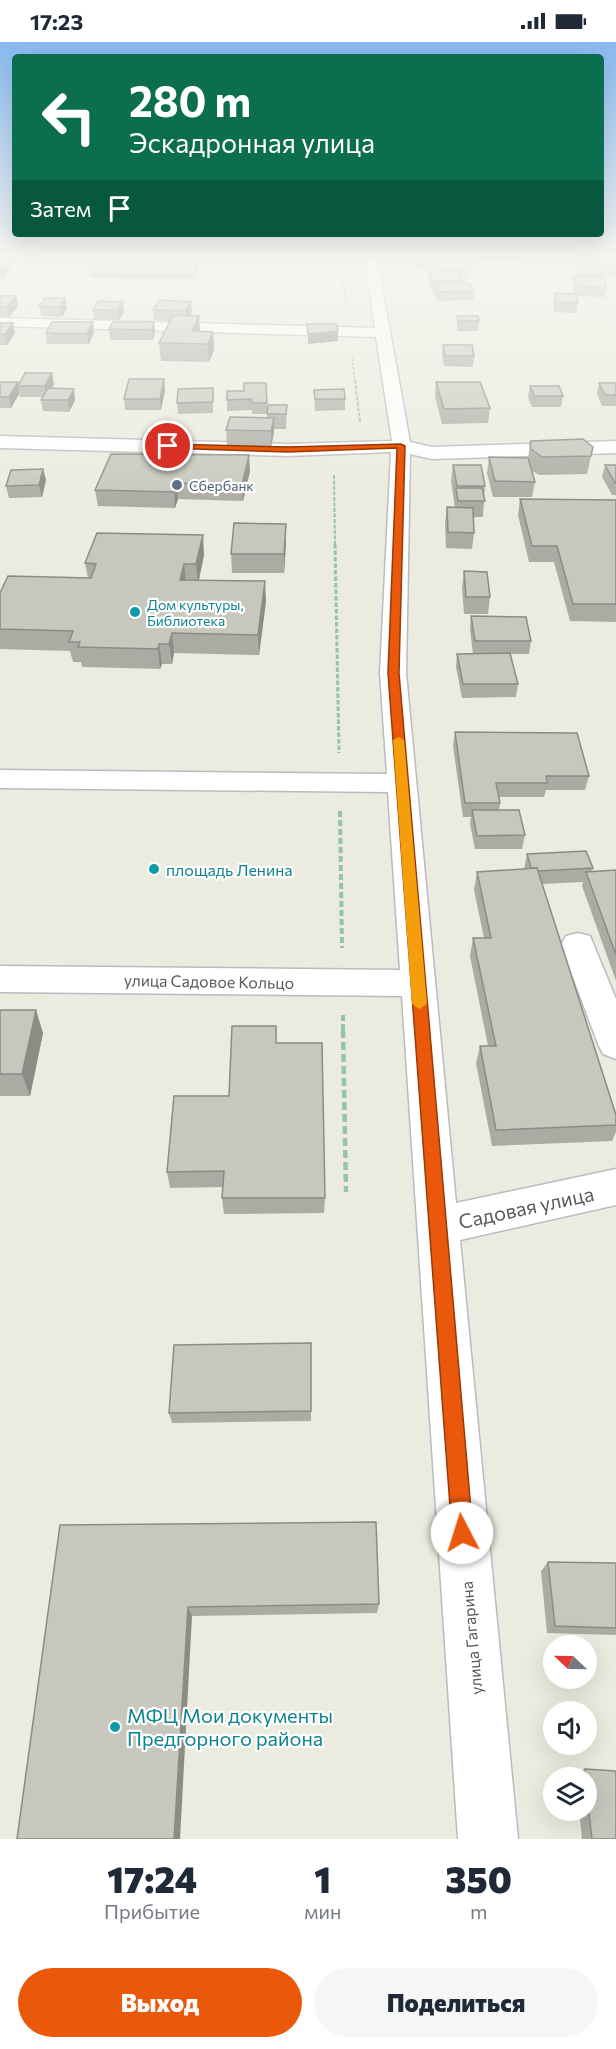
<!DOCTYPE html>
<html lang="ru">
<head>
<meta charset="utf-8">
<style>
	body { margin:0; font-family:Commissioner,sans-serif; background:#f6f6f7; color:#1f2937; height:100vh; display:flex; flex-direction:column; font-size:22px; white-space:nowrap }
	* { box-sizing:border-box; margin:0 }
	p { font-size:20px; color:#747a83 }
	.icon { flex:none; width:33px; height:33px; fill:none; stroke:currentColor; stroke-width:2; stroke-linecap:round; stroke-linejoin:round }
	.map { position:relative; height:1797px; overflow:hidden }
	.sheet { display:flex; flex-direction:column; background:#fff; flex:1 }
	.sheet>* { flex:none }
	.banner { position:absolute; left:12px; top:12px; width:592px; height:183px; border-radius:6px; box-shadow:0 6px 24px #0002; background:#0b6e4f; color:#fff; overflow:hidden }
	.needle { width:39px; rotate:292deg }
	.fabs { position:absolute; left:543px; top:1593px; display:grid; gap:12px }
	.fabs a { display:grid; place-items:center; width:54px; height:54px; border-radius:50%; background:#fff; box-shadow:0 6px 24px #0002; font-size:30px }
	.pin { position:absolute; display:grid; place-items:center; width:51px; height:51px; color:#fff; margin:-26px; border:3px solid #fff; border-radius:50%; box-shadow:0 2px 6px #0007 }
	.me { position:absolute; width:66px; margin:-33px; rotate:355deg; stroke-linejoin:round; filter:drop-shadow(0 0 4px #0008) }
	.turn { display:flex; align-items:center; gap:21px; height:126px; padding:0 18px; font-size:27px }
	.turn .icon { width:78px; height:78px; stroke-width:2.5 }
	.turn b { display:block; font-size:42px; line-height:51px }
	.then { display:flex; align-items:center; height:57px; padding:0 18px; background:#0003; gap:12px; font-size:22px }
	.eta { display:flex; justify-content:space-evenly; align-items:center; height:102px; text-align:center }
	.eta b { font-size:36px; font-weight:800; line-height:42px }
	.button { display:flex; gap:12px; margin-top:auto; padding:12px 18px }
	.button a { flex:1; height:69px; border-radius:36px; background:#ea580c; color:#fff; font-size:24px; font-weight:800; line-height:69px; text-align:center }
	.button a+a { background:#f6f6f7; color:#1f2937 }
	.status { display:flex; justify-content:space-between; align-items:center; height:42px; padding:0 30px; background:#fff; direction:ltr }
	.status svg { height:16px; fill:currentColor }
	.map>svg:first-child { display:block }
</style>
</head>
<body>
<div class="status"><b>17:23</b><svg viewBox="0 0 49 12"><path d="M0 12V9h3v3zM5 12V6h3v6zM10 12V3h3v9zM15 12V0h3v12zM26 1h20v11H26zM47 4h2v5h-2z"/></svg></div>
<div class="map">
<svg width="616" height="1797" viewBox="0 0 616 1797">
	<rect width="100%" height="100%" fill="#ebebdf"/>
	<g fill="none" stroke-linecap="round" stroke-linejoin="round">
		<defs>
			<g id="minor">
				<polygon points="364,212 376,212 410,400 432,405 616,399 616,411 432,417 410,412 406,631 456,1161 616,1127 616,1163 460,1198 518,1797 458,1797 402,954 0,950 0,924 400,928 388,750 0,746 0,728 387,732 380,631 391,410 288,414 0,406 0,394 288,402 392,399 376,295 0,284 0,276 375,286"/>
				<polygon points="578,891 590,894 616,957 616,1017 603,1012 598,1002 561,903 566,894"/>
			</g>
		</defs>
		<use href="#minor" stroke="#babbc1" stroke-width="3"/>
		<g stroke="#94c4aa" stroke-width="1.5" stroke-dasharray="3 1.5" stroke-linecap="butt">
			<polyline points="340,212 346,264"/>
			<polyline points="352,316 355,340"/>
		</g>
		<g stroke="#94c4aa" stroke-width="2" stroke-dasharray="4 1.5" stroke-linecap="butt">
			<polyline points="355,338 360,380"/>
			<polyline points="334,433 335,504"/>
		</g>
		<polyline stroke="#94c4aa" stroke-width="3" stroke-dasharray="4.5 2" stroke-linecap="butt" points="335,502 339,711"/>
		<g stroke="#94c4aa" stroke-width="4" stroke-dasharray="6 3" stroke-linecap="butt">
			<polyline points="340,769 342,906"/>
			<polyline points="343,973 343,989"/>
		</g>
		<polyline stroke="#94c4aa" stroke-width="4.5" stroke-dasharray="8 4" stroke-linecap="butt" points="343,988 346,1150"/>
		<use href="#minor" fill="#fff" fill-rule="evenodd"/>
	</g>
	<g fill="#acaba3">
		<polygon points="94,212 199,212 200,221 195,237 90,236 88,224"/>
		<polygon points="411,212 451,212 451,214 450,214 450,217 470,226 469,236 462,236 463,239 463,241 474,249 473,258 438,259 433,252 434,249 432,249 428,239 428,229 435,229 434,226 411,226"/>
		<polygon points="478,212 515,212 514,218 480,218"/>
		<polygon points="575,214 616,218 616,234 580,234 573,224"/>
		<polygon points="574,234 607,246 605,255 577,254 578,261 576,271 554,270 553,261 555,251 574,251 573,244"/>
		<polygon points="0,254 16,254 18,264 9,275 0,274"/>
		<polygon points="45,256 67,266 62,275 41,274 39,264"/>
		<polygon points="98,259 124,270 119,278 94,278 93,268"/>
		<polygon points="153,268 192,270 189,274 200,289 213,290 214,308 209,320 161,319 159,301 170,279 154,278"/>
		<polygon points="457,274 479,279 478,289 457,289"/>
		<polygon points="93,280 94,290 89,302 47,302 46,291"/>
		<polygon points="154,280 155,290 153,298 110,298 109,287"/>
		<polygon points="0,281 13,281 15,291 7,303 0,303"/>
		<polygon points="443,303 474,314 473,325 444,324 442,314"/>
		<polygon points="0,340 18,343 54,342 51,346 75,358 69,370 43,369 41,358 43,355 20,355 19,352 11,366 0,366"/>
		<polygon points="436,340 490,366 488,381 442,382 435,355"/>
		<polygon points="266,341 267,366 287,363 286,387 274,387 271,405 227,404 226,388 267,376 267,372 252,372 252,368 227,369 227,349 244,349"/>
		<polygon points="599,341 616,341 616,364 602,364 597,352"/>
		<polygon points="530,344 563,354 561,365 532,365 528,355"/>
		<polygon points="213,346 213,371 178,372 177,361"/>
		<polygon points="165,348 161,368 125,368 124,357"/>
		<polygon points="314,348 345,357 345,368 315,369"/>
		<polygon points="530,403 593,405 587,432 539,433 531,428 535,440 532,455 493,455 487,431 489,415 528,416"/>
		<polygon points="453,423 485,444 483,475 474,475 474,491 472,507 446,506 445,482 447,465 455,466 451,439"/>
		<polygon points="605,423 616,423 616,453 612,453 602,435"/>
		<polygon points="43,427 46,438 42,455 9,456 6,444"/>
		<polygon points="250,429 243,459 178,457 175,466 98,464 95,448"/>
		<polygon points="520,457 616,458 616,580 570,579 554,520 529,520 518,473"/>
		<polygon points="286,501 284,531 232,531 231,512"/>
		<polygon points="204,513 199,538 266,559 259,613 174,611 172,622 162,622 160,627 82,625 81,620 73,620 70,609 0,607 0,551 88,536 85,521"/>
		<polygon points="464,529 490,555 488,572 464,572 462,546"/>
		<polygon points="471,574 531,599 529,612 510,612 518,642 516,655 462,656 456,625 457,612 473,612 470,587"/>
		<polygon points="455,690 589,734 585,748 546,748 544,755 499,755 500,761 499,768 525,793 522,807 475,807 470,782 471,775 463,775 453,704"/>
		<polygon points="527,812 593,826 592,830 616,828 616,939 582,844 583,840 542,842 616,1073 616,1090 612,1099 492,1104 476,1021 480,1004 488,1004 470,914 473,896 484,896 474,848 477,830 524,827"/>
		<polygon points="0,968 43,991 30,1054 0,1054"/>
		<polygon points="277,1001 325,1156 324,1171 224,1172 222,1156 223,1145 170,1146 167,1130 229,1054"/>
		<polygon points="311,1301 311,1379 172,1381 169,1371"/>
		<polygon points="60,1483 379,1562 377,1571 192,1574"/>
		<polygon points="548,1520 616,1521 616,1593 547,1591 541,1529"/>
		<polygon points="585,1727 616,1797 582,1797 579,1768 586,1768 586,1736 576,1736 575,1730"/>
	</g>
	<g fill="#8c8b85">
		<polygon points="9,212 12,212 14,220 2,239 0,226"/>
		<polygon points="198,212 199,212 200,221 195,237 194,224"/>
		<polygon points="16,254 18,264 9,275 7,265"/>
		<polygon points="65,256 67,266 62,275 60,265"/>
		<polygon points="123,260 124,270 119,278 118,268"/>
		<polygon points="191,260 192,270 186,279 185,269"/>
		<polygon points="199,274 200,292 192,289"/>
		<polygon points="93,280 94,290 89,302 87,292"/>
		<polygon points="154,280 155,290 153,298 152,288"/>
		<polygon points="13,281 15,291 7,303 5,292"/>
		<polygon points="338,289 338,299 308,302 308,292"/>
		<polygon points="213,290 214,308 209,320 208,302"/>
		<polygon points="52,331 54,342 47,355 45,344"/>
		<polygon points="164,337 165,348 161,368 160,357"/>
		<polygon points="18,340 19,352 11,366 9,355"/>
		<polygon points="74,347 75,358 69,370 68,358"/>
		<polygon points="274,376 274,391 271,405 271,389"/>
		<polygon points="249,413 250,429 243,459 242,443"/>
		<polygon points="43,427 46,438 42,455 39,443"/>
		<polygon points="177,441 178,457 175,466 174,450"/>
		<polygon points="286,482 286,501 284,531 284,512"/>
		<polygon points="203,493 204,513 198,541 196,522"/>
		<polygon points="184,522 186,541 180,538"/>
		<polygon points="265,539 266,559 259,613 258,593"/>
		<polygon points="172,591 174,611 172,622 169,602"/>
		<polygon points="159,602 162,622 160,627 158,607"/>
		<polygon points="36,968 43,991 30,1054 22,1032"/>
		<polygon points="188,1565 192,1574 180,1797 174,1797"/>
	</g>
	<g fill="#c8c7be" stroke="#8c8b85" stroke-width="1.5">
		<polygon points="0,212 9,212 0,226"/>
		<polygon points="94,212 198,212 194,224 88,224"/>
		<rect x="412" y="212" width="38" height="2"/>
		<polygon points="575,214 613,214 616,218 616,224 582,225"/>
		<polygon points="435,217 467,217 470,226 445,227 444,224 437,224"/>
		<polygon points="428,229 457,229 463,239 433,239"/>
		<polygon points="574,234 604,235 607,246 576,244"/>
		<polygon points="469,241 474,249 438,250 434,242"/>
		<polygon points="555,251 576,252 578,261 556,260"/>
		<polygon points="0,254 16,254 7,265 0,265"/>
		<polygon points="45,256 65,256 60,265 39,264"/>
		<polygon points="160,258 191,260 185,269 153,268"/>
		<polygon points="98,259 123,260 118,268 93,268"/>
		<polygon points="173,273 199,274 192,289 213,290 208,302 159,301"/>
		<polygon points="457,274 478,274 479,279 458,279"/>
		<polygon points="52,280 93,280 87,292 46,291"/>
		<polygon points="113,280 154,280 152,288 109,287"/>
		<polygon points="0,281 13,281 5,292 0,292"/>
		<polygon points="307,282 337,282 338,289 308,292"/>
		<polygon points="443,303 472,303 474,314 445,314"/>
		<polygon points="25,331 52,331 45,344 18,344"/>
		<polygon points="129,337 164,337 160,357 124,357"/>
		<polygon points="0,340 18,340 9,355 0,355"/>
		<polygon points="436,340 480,340 490,366 444,367"/>
		<polygon points="244,341 266,341 267,361 252,361 251,357 227,358 227,349 244,349"/>
		<polygon points="599,341 616,341 616,353 605,353"/>
		<polygon points="530,344 559,344 563,354 534,354"/>
		<polygon points="48,346 74,347 68,358 41,358"/>
		<polygon points="213,346 213,360 177,361 178,347"/>
		<polygon points="344,347 345,357 315,357 314,348"/>
		<polygon points="268,363 287,363 286,372 267,372"/>
		<polygon points="230,375 274,376 271,389 226,388"/>
		<polygon points="583,397 593,405 591,414 542,415 531,407 530,403 531,399"/>
		<polygon points="111,412 249,413 242,443 177,441 174,450 95,448"/>
		<polygon points="489,415 528,416 535,440 495,439"/>
		<polygon points="453,423 481,423 485,444 457,444"/>
		<polygon points="605,423 616,423 616,441 615,441"/>
		<polygon points="43,427 39,443 6,444 11,428"/>
		<polygon points="456,446 482,446 485,459 458,459"/>
		<polygon points="520,457 616,458 616,562 573,562 557,504 532,504"/>
		<polygon points="447,465 473,466 474,491 448,490"/>
		<polygon points="234,481 286,482 284,512 231,512"/>
		<polygon points="97,491 203,493 196,522 184,522 180,538 265,539 258,593 172,591 169,602 159,602 158,607 78,605 80,600 69,600 73,589 0,587 0,551 8,534 91,536 96,522 85,521"/>
		<polygon points="464,529 487,530 490,555 466,555"/>
		<polygon points="471,574 526,575 531,599 475,599"/>
		<polygon points="510,611 518,642 463,642 457,612"/>
		<polygon points="455,690 577,691 589,734 546,734 547,741 496,741 500,761 465,761"/>
		<polygon points="472,768 519,768 525,793 477,794"/>
		<polygon points="586,809 593,826 538,829 537,826 531,826 527,812"/>
		<polygon points="537,826 616,1073 616,1083 496,1088 480,1004 496,1004 473,896 491,896 477,830"/>
		<polygon points="616,828 616,913 586,830"/>
		<polygon points="0,968 36,968 22,1032 0,1032"/>
		<polygon points="232,984 276,984 276,1001 322,1001 325,1156 222,1156 224,1129 167,1130 174,1054 229,1054"/>
		<polygon points="311,1301 311,1369 169,1371 174,1303"/>
		<polygon points="376,1480 379,1562 188,1565 174,1797 17,1797 60,1483"/>
		<polygon points="548,1520 616,1521 616,1586 555,1584"/>
		<polygon points="585,1727 616,1729 616,1797 592,1797 586,1746 586,1736 585,1736"/>
	</g>
	<linearGradient id="sky" x2="0" y2="1"><stop stop-color="#89baf1"/><stop offset="0.46" stop-color="#f6f6f1"/><stop offset="1" stop-color="#f6f6f1" stop-opacity="0"/></linearGradient>
	<rect width="616" height="464" fill="url(#sky)"/>
	<polygon fill="#ea580c" stroke="#983908" stroke-width="1.5" points="168,402 288,405 401,402 405,404 399,631 473,1491 470,1498 462,1501 455,1498 452,1491 388,631 397,406 288,410 166,406"/>
	<polygon fill="#f59e0b" points="399,695 404,698 427,962 419,967 412,962 393,698"/>
	<circle fill="#5c6f8a" stroke="#fff" stroke-width="2" cx="177" cy="443" r="6"/>
	<g fill="#0f9aa8" stroke="#fff" stroke-width="2">
		<circle cx="135" cy="570" r="6"/>
		<circle cx="154" cy="827" r="6"/>
		<circle cx="115" cy="1685" r="6"/>
	</g>
	<g text-anchor="middle" dominant-baseline="central" stroke-width="4.5" stroke-linejoin="round" paint-order="stroke">
		<g font-size="14" fill="#4e5e75" stroke="#fff" text-anchor="start">
			<text x="189" y="443">Сбербанк</text>
		</g>
		<g font-size="14" fill="#0d838f" stroke="#fff" text-anchor="start">
			<text x="147" y="562">Дом культуры,<tspan x="147" dy="16">Библиотека</tspan></text>
		</g>
		<g font-size="16" fill="#0d838f" stroke="#fff" text-anchor="start">
			<text x="166" y="827">площадь Ленина</text>
		</g>
		<g font-size="16" fill="#585a60" stroke="#fff">
			<text transform="translate(209 939) rotate(1)">улица Садовое Кольцо</text>
			<text transform="translate(471 1596) rotate(-95)">улица Гагарина</text>
		</g>
		<g font-size="20" fill="#585a60" stroke="#fff">
			<text transform="translate(526 1165) rotate(-12)">Садовая улица</text>
		</g>
		<g font-size="20" fill="#0d838f" stroke="#fff" text-anchor="start">
			<text x="127" y="1673">МФЦ Мои документы<tspan x="127" dy="23">Предгорного района</tspan></text>
		</g>
	</g>
</svg>
<div class="fabs">
<a><svg class="needle" viewBox="-14 -14 28 28"><path d="M0-13l5 13h-10z" fill="#e53935"/><path d="M0 13l5-13h-10z" fill="#747a83"/></svg></a>
<a><svg class="icon" aria-label="sound" viewBox="0 0 24 24"><path d="M4 9h4l5-4v14l-5-4H4zM17 9q2 3 0 6"/></svg></a>
<a><svg class="icon" aria-label="layers" viewBox="0 0 24 24"><path d="M12 4l9 5-9 5-9-5zM3 14l9 5 9-5"/></svg></a>
</div>
<div class="pin" style="left:168px;top:404px;background:#d93025"><svg class="icon" aria-label="arrive" viewBox="0 0 24 24"><path d="M6 21V4h12l-3 4 3 4H6"/></svg></div>
<svg class="me" style="left:462px;top:1491px" viewBox="-20 -20 40 40"><circle r="19" fill="#fff"/><path d="M0-13L10 11 0 6-10 11z" fill="#ea580c"/></svg>
<div class="banner">
<div class="turn"><svg class="icon" aria-label="left" viewBox="0 0 24 24"><path d="M17 20v-9H6M10 6l-5 5 5 5"/></svg><div><b>280 m</b>Эскадронная улица</div></div>
<div class="then">Затем<svg class="icon" aria-label="arrive" viewBox="0 0 24 24"><path d="M6 21V4h12l-3 4 3 4H6"/></svg></div>
</div>
</div>
<section class="sheet">
<div class="eta">
<div><b>17:24</b><p>Прибытие</p></div>
<div><b>1</b><p>мин</p></div>
<div><b>350</b><p>m</p></div>
</div>
<div class="button"><a>Выход</a><a>Поделиться</a></div>
</section>
</body>
</html>
